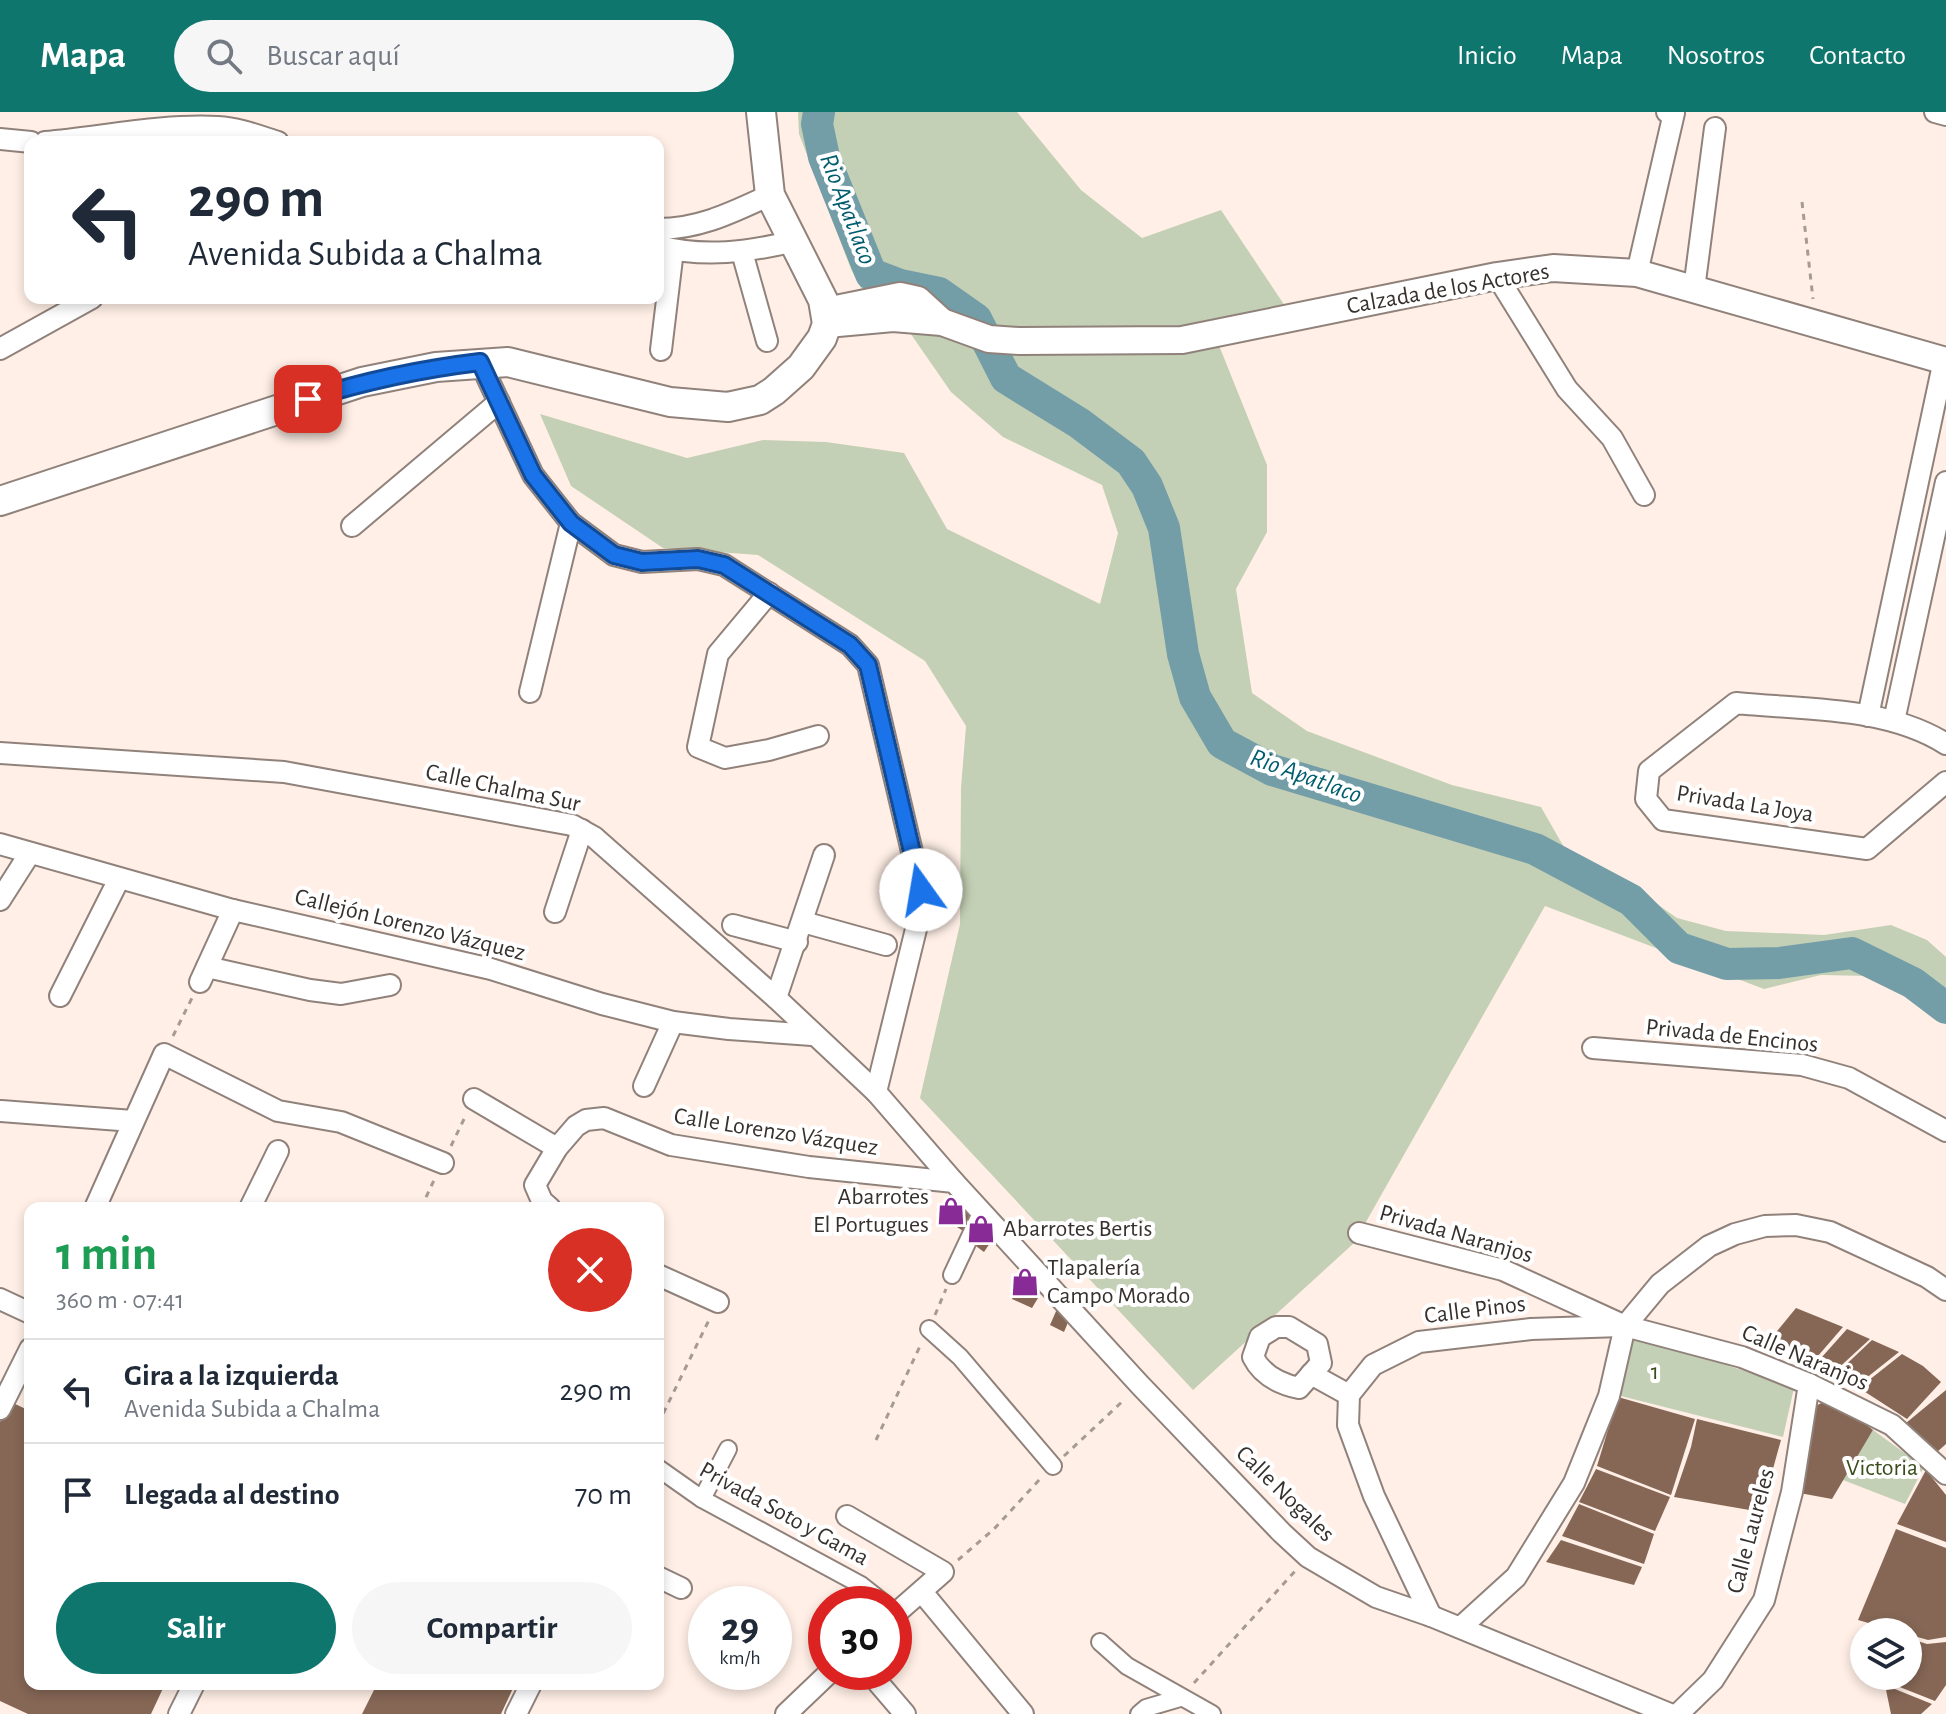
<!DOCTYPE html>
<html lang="es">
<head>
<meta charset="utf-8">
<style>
	body { margin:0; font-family:"Alegreya Sans",sans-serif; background:#f6f6f7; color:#1f2937; height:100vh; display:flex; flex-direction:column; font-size:30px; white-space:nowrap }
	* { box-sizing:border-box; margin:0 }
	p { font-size:26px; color:#747a83 }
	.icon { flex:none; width:44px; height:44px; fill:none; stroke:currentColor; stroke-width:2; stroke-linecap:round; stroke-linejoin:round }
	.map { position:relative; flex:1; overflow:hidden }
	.details { position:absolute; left:24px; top:1090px; width:640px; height:488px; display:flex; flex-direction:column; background:#fff; border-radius:16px; box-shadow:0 4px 12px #0003 }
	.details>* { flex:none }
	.top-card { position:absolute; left:24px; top:24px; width:640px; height:168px; border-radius:16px; box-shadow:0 4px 12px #0003; background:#fff; color:#1f2937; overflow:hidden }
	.controls { position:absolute; left:1850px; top:1506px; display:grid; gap:16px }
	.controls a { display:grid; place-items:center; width:72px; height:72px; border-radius:50%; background:#fff; box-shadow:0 4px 12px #0003; font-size:40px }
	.speed { position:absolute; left:688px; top:1474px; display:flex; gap:16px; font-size:40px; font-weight:700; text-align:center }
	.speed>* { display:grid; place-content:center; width:104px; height:104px; border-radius:50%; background:#fff; box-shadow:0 4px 12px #0003; line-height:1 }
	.speed small { font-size:20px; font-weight:400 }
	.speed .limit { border:12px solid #d22; background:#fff; color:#111 }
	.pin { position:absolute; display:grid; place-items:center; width:68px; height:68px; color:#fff; margin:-34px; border-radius:16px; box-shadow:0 4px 12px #0006 }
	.me { position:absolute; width:88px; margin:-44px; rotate:347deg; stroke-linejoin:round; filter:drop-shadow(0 0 6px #0008) }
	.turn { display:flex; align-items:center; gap:28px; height:168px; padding:0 32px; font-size:36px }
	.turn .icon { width:104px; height:104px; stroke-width:2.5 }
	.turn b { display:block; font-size:56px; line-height:68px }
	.round { display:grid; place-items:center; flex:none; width:84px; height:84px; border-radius:42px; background:#f6f6f7 }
	.headline { display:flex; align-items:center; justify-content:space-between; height:136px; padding:0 32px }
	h1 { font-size:48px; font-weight:600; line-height:60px; color:#1e9e55 }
	.action { display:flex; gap:16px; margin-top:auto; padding:16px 32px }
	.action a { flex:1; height:92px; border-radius:48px; background:#0f766e; color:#fff; font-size:32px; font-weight:600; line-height:92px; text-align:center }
	.action a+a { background:#f6f6f7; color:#1f2937 }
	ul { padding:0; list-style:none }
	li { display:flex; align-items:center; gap:24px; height:104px; padding:0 32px; border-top:2px solid #e0e1e3 }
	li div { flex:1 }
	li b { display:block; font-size:30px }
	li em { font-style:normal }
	header { display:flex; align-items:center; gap:48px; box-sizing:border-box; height:112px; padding:0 40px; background:#0f766e; color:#fff }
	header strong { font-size:38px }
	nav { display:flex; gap:44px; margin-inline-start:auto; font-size:28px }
	.search { width:560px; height:72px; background:#f6f6f7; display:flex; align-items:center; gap:20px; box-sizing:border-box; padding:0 28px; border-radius:44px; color:#747a83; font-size:30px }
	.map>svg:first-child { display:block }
</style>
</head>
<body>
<header>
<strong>Mapa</strong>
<div class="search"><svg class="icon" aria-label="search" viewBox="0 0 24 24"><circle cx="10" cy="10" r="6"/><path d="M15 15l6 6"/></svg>Buscar aquí</div>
<nav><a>Inicio</a><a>Mapa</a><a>Nosotros</a><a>Contacto</a></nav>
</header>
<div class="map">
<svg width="1946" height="1602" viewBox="0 0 1946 1602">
	<rect width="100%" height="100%" fill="#ffefe6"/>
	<g fill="#c4d0b5">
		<polygon points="798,0 1017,0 1081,78 1142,126 1221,98 1291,203 1214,221 1267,353 1267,420 1236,477 1252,581 1307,619 1452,673 1541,695 1565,737 1613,761 1677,806 1726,819 1824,823 1891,813 1927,828 1946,845 1946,902 1871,864 1821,863 1764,877 1545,794 1354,1131 1193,1278 920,986 960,812 961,676 966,614 925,549 758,443 663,436 571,374 540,302 687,346 763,328 826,330 904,341 947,417 1100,492 1118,421 1102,373 1003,325 951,280 890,192 869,191 851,157 799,22"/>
		<polygon points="1633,1221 1794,1276 1783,1325 1617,1283"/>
		<polygon points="1873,1318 1924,1355 1905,1392 1843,1368"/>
	</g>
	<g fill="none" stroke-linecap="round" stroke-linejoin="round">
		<polyline stroke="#739da7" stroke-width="32" points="819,0 817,12 824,45 871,162 900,173 939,181 976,207 1006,266 1079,311 1131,350 1147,374 1164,416 1183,542 1195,585 1222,631 1272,658 1535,737 1631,788 1679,836 1727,852 1779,851 1852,841 1913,871 1946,896"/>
	</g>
	<g fill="#866756">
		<polygon points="950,1082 972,1103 965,1120 939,1104"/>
		<polygon points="980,1109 994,1125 984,1140 969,1129"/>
		<polygon points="1023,1159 1041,1181 1032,1196 1012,1187"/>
		<polygon points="1796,1196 1843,1215 1811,1252 1764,1235"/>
		<polygon points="1057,1197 1069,1208 1064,1220 1050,1213"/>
		<polygon points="1847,1217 1870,1227 1832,1262 1813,1255"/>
		<polygon points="1872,1228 1899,1240 1855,1275 1834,1264"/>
		<polygon points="1902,1242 1923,1254 1941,1270 1907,1307 1859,1276"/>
		<polygon points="1946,1278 1946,1332 1937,1340 1906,1311"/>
		<polygon points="1618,1285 1695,1307 1671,1383 1597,1354"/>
		<polygon points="11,1290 30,1299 30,1572 165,1572 151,1602 28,1602 0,1589 0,1310"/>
		<polygon points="1823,1290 1851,1300 1873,1318 1832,1387 1794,1380 1814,1295"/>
		<polygon points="1697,1307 1781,1328 1761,1400 1674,1385 1691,1335"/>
		<polygon points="1596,1357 1670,1385 1655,1419 1579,1390"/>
		<polygon points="1926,1358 1946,1383 1946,1430 1897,1412"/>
		<polygon points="1579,1392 1654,1422 1644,1452 1562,1424"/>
		<polygon points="1896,1417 1946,1436 1946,1525 1928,1528 1858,1508"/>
		<polygon points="1561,1428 1642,1455 1634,1473 1546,1450"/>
		<polygon points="1908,1526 1927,1532 1946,1530 1946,1573 1935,1589 1887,1570 1889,1564 1908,1564"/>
		<polygon points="377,1572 515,1572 501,1602 362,1602"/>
		<polygon points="1885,1573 1932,1592 1921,1602 1891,1602"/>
	</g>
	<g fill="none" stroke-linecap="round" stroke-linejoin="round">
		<defs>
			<g id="pedestrian">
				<polyline points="952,1163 982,1099"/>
				<polyline points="929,1217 960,1245 1053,1354"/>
				<polyline points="658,1356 702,1387 861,1473 885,1492"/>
				<polyline points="702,1387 728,1337"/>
				<polyline points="1100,1530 1127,1554 1212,1602"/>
				<polyline points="1139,1602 1146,1596 1180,1586"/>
			</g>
			<g id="minor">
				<polyline points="1935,0 1946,3"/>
				<polyline points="0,27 31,30"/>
				<path d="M45 30C102 25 161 12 218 15 239 16 259 24 278 30"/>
				<path d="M658 117C700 117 733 100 770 83"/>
				<path d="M658 134C705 146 748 140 795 129"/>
				<polyline points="742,140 767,229"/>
				<polyline points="1637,161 1674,1 1667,0"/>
				<polyline points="1497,164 1567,277 1612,326 1644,383"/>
				<polyline points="1694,177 1715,16"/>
				<polyline points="0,237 92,186"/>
				<polyline points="661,238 673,138"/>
				<polyline points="480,250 533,363 571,411 614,443 642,450 698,447 724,453 850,533 868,553 921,778 918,809 876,980"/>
				<polyline points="352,414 499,290"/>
				<polyline points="769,481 718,542 698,635 725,646 769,638 818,624"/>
				<polyline points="530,580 571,411"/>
				<polyline points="1868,604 1944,248"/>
				<polyline points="1894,609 1946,370"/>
				<path d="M1946 632C1886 594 1805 598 1736 591L1649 659 1646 687 1663 708 1867 737 1946 670"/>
				<polyline points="0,641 284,660 572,713 594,725 776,886 876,980 954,1070 1140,1273 1282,1421 1308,1445 1376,1485 1431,1504 1670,1602"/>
				<polyline points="0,732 233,798 491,857 602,892 673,910 729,917 812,923"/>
				<polyline points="0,788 30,741"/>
				<polyline points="555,800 582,718"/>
				<polyline points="803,810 886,833"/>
				<polyline points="733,813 797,830"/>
				<polyline points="207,855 310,878 341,882 390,873"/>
				<polyline points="200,870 233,798"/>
				<polyline points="60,884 119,767"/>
				<polyline points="776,886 824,743"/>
				<polyline points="1593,936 1802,953 1849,966 1946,1019"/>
				<polyline points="644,974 673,910"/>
				<polyline points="474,987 557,1036"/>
				<polyline points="1,999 133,1009"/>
				<polyline points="95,1096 164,942 278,999 341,1010 443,1051"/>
				<polyline points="250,1096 278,1039"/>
				<polyline points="550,1096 542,1089 535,1073 557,1036 576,1014 586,1008 604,1006 671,1033 809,1055 954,1070"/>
				<polyline points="1359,1121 1503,1158 1625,1214 1742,1245 1809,1272 1892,1313 1946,1362"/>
				<polyline points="658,1163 718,1190"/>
				<polyline points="0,1187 30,1201"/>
				<path d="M1276 1215H1289L1317 1232 1321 1251 1299 1276C1280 1272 1262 1263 1253 1245L1260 1225Z"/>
				<polyline points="1311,1262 1349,1283"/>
				<polyline points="0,1297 30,1237"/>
				<polyline points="847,1404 943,1460 894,1503"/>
				<polyline points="658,1465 681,1476"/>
				<polyline points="922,1480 1023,1602"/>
				<polyline points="1431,1504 1374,1384 1348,1313 1349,1283 1373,1253 1419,1230 1531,1217 1621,1214"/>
				<polyline points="1461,1515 1516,1465 1574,1371 1609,1284 1625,1214 1660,1172 1709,1134 1735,1122 1765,1114 1796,1113 1830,1120 1927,1165 1946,1178"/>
				<polyline points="869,1560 905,1602"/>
				<polyline points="179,1602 194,1572"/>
				<polyline points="516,1602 531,1572"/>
				<polyline points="786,1602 830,1560"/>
				<polyline points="1678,1602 1713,1568 1764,1488 1792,1380 1809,1272"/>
			</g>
			<g id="tertiary">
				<polyline points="836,197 900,184 918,188 942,210"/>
				<polyline points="827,212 893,206 942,210 989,227 1019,229 1182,228 1497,164 1553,156 1637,161 1946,249"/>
			</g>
			<polyline id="secondary" points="0,389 362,270 436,255 508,250 670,290 728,295 760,288 774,279 801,255 822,226 827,212 823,188 770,83 761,0"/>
		</defs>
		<use href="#pedestrian" stroke="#90827b" stroke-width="20"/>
		<use href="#minor" stroke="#90827b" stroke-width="24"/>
		<use href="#tertiary" stroke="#90827b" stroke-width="30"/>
		<use href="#secondary" stroke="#90827b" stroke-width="32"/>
		<g stroke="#a69b94" stroke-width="3" stroke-dasharray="6 6" stroke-linecap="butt">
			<polyline points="1802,90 1813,187"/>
			<polyline points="173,924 193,884"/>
			<polyline points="451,1034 465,1005"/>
			<polyline points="421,1096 435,1066"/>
			<polyline points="935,1203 946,1177"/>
			<polyline points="658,1312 709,1208"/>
			<polyline points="876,1328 921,1232"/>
			<polyline points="1064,1344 1125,1287"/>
			<polyline points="958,1448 994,1417 1041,1366"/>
			<polyline points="1194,1571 1296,1458"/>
		</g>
		<use href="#pedestrian" stroke="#fff" stroke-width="16"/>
		<use href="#minor" stroke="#fff" stroke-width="20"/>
		<use href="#tertiary" stroke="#fff" stroke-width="26"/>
		<use href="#secondary" stroke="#fff" stroke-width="28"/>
	</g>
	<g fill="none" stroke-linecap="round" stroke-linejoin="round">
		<defs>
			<path id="route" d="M308 287C365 269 421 257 480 250L533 363 571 411 614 443 642 450 698 447 724 453 850 533 868 553 921 778"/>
		</defs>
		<use href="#route" stroke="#114b97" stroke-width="20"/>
		<use href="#route" stroke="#1a73e8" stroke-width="14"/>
	</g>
	<defs>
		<symbol id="shop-bare" viewBox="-9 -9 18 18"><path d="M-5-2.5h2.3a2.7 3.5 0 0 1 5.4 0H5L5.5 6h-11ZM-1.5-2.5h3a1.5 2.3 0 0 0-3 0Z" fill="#882b96" stroke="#fff" stroke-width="2.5" paint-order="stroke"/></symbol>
	</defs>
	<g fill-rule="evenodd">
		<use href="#shop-bare" x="931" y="1079" width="40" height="40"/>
		<use href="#shop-bare" x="961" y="1097" width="40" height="40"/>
		<use href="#shop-bare" x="1005" y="1150" width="40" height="40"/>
	</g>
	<g text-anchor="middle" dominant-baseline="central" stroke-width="8" stroke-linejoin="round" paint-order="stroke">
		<g font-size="24" fill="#37312e" stroke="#fff">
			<text transform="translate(1448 177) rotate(-10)">Calzada de los Actores</text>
			<text transform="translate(503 676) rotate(12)">Calle Chalma Sur</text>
			<text transform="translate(1745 692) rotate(9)">Privada La Joya</text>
			<text transform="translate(410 813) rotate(14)">Callejón Lorenzo Vázquez</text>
			<text transform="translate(1732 924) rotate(6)">Privada de Encinos</text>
			<text transform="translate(776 1020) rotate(9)">Calle Lorenzo Vázquez</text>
			<text transform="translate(1456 1122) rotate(16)">Privada Naranjos</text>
			<text transform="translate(1475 1198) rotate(-7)">Calle Pinos</text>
			<text transform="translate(1805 1246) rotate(23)">Calle Naranjos</text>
			<text transform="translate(1285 1382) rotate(44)">Calle Nogales</text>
			<text transform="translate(784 1402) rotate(29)">Privada Soto y Gama</text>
			<text transform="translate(1751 1419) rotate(-75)">Calle Laureles</text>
		</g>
		<g font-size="24" fill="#37312e" stroke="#fff" text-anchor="start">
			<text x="929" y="1085" text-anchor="end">Abarrotes<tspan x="929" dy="28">El Portugues</tspan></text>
			<text x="1003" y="1117">Abarrotes Bertis</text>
			<text x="1047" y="1156">Tlapalería<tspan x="1047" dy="28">Campo Morado</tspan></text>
		</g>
		<g font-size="24" fill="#394c19" stroke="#fff">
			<text x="1655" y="1260">1</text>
			<text x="1882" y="1356">Victoria</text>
		</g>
		<g font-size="26" font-style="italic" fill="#005d6d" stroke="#fff">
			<text transform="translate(848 97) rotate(69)">Rio Apatlaco</text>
			<text transform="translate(1306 664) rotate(20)">Rio Apatlaco</text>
		</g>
	</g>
</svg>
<div class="controls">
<a><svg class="icon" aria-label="layers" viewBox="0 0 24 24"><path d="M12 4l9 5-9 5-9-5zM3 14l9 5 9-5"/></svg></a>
</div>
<div class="speed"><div>29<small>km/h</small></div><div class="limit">30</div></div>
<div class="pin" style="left:308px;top:287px;background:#d93025"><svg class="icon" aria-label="arrive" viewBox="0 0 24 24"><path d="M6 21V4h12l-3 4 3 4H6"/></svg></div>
<svg class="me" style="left:921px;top:778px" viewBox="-20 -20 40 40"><circle r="19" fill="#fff"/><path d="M0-13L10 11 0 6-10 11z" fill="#1a73e8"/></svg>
<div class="top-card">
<div class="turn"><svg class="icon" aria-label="left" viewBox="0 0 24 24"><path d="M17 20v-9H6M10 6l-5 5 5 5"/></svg><div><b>290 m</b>Avenida Subida a Chalma</div></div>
</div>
<section class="details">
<div class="headline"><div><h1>1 min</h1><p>360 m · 07:41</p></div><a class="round" style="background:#d93025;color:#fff"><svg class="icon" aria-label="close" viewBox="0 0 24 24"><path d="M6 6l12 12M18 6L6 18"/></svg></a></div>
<ul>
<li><svg class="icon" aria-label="left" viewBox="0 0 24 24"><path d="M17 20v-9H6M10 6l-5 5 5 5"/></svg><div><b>Gira a la izquierda</b><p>Avenida Subida a Chalma</p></div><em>290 m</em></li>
<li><svg class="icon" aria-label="arrive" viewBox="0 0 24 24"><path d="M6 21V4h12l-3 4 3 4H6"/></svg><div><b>Llegada al destino</b></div><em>70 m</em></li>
</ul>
<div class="action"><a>Salir</a><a>Compartir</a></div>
</section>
</div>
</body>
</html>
